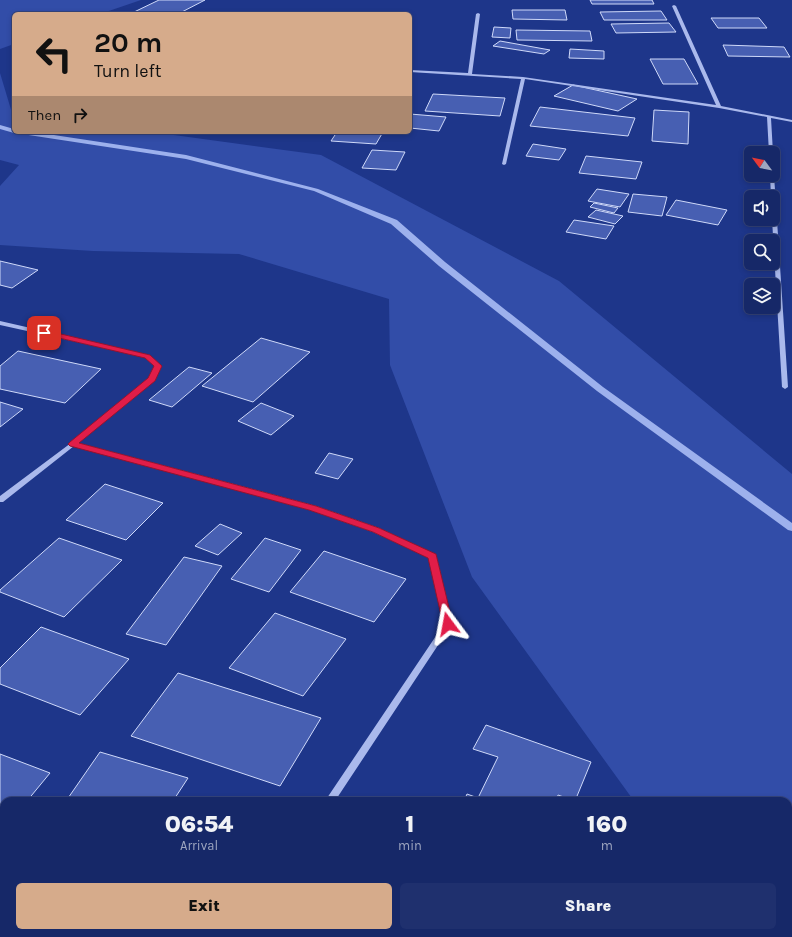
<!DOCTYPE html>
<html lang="en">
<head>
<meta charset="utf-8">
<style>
	body { margin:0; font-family:Karla,sans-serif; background:#1f306e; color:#f1f3f6; height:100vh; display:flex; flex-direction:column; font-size:15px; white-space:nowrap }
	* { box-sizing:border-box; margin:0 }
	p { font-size:13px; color:#9ea6c0 }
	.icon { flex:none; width:22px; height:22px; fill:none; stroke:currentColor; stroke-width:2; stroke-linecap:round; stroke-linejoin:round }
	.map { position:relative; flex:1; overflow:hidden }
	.details { position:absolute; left:0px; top:797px; width:792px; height:140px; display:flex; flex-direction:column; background:#162868; border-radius:12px 12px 0 0; box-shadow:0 2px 6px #0003,0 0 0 1px #35447c }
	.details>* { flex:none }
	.guide { position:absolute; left:12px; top:12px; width:400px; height:122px; border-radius:6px; box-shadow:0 2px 6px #0003,0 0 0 1px #35447c; background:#d6ab8b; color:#111; overflow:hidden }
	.needle { width:26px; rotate:302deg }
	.fabs { position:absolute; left:744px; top:146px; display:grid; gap:8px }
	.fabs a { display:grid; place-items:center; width:36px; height:36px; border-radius:6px; background:#162868; box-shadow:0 2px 6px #0003,0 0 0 1px #35447c; font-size:20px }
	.pin { position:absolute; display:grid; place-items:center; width:34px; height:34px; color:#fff; margin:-17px; border-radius:8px; box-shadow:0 2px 6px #0006 }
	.me { position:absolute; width:44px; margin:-22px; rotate:347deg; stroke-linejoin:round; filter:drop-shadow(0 0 3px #0008) }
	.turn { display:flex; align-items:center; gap:14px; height:84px; padding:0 16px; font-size:18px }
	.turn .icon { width:52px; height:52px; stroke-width:2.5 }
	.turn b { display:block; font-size:28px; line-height:34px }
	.then { display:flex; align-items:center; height:38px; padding:0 16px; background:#0003; gap:8px; font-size:15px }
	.eta { display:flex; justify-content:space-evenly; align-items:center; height:68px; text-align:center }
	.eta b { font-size:24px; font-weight:800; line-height:28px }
	.primary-button { display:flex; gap:8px; margin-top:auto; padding:8px 16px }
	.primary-button a { flex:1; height:46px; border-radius:6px; background:#d6ab8b; color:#111; font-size:16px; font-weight:800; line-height:46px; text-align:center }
	.primary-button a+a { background:#1f306e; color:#f1f3f6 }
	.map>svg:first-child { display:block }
</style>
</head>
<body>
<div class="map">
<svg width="792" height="937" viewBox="0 0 792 937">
	<rect width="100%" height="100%" fill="#1e368a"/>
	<g fill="#324da8">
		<polygon points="0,0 141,0 100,14 14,14 14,44 0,49"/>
		<polygon points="0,73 12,113 14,114 14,132 152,132 321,155 559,281 792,474 792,933 788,931 788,801 634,801 472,577 390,365 389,299 239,254 93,251 0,245 0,186 19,165 0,160"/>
	</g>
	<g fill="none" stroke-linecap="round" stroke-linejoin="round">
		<g fill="#9db1ed" fill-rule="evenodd">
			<polygon points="0,125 14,129 14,132 16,132 14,133 0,129"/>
			<polygon points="19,132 34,132 186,155 318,189 397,220 445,262 603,387 792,523 792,531 788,530 597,391 439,266 391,224 314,191 186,159 22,134"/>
		</g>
	</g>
	<g fill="#475fb2" stroke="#cfd9f9">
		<polygon points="159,0 205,0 178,14 132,13"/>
		<polygon points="590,0 652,0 654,4 592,4"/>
		<polygon points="512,10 565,10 567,20 513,19"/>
		<polygon points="661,11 667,20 604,20 600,12"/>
		<polygon points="711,18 759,18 767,28 718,28"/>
		<polygon points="669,23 676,32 616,33 611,24"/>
		<polygon points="494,27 511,28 510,38 492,37"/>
		<polygon points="516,30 590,31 592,41 517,40"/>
		<polygon points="500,41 550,50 544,54 493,46"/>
		<polygon points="723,45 784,47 790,57 728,56"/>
		<polygon points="570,49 604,51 604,59 569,58"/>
		<polygon points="650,59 684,59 698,84 663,84"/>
		<polygon points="573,85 637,99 618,111 554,96"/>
		<polygon points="433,94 505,98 500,116 425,111"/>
		<polygon points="540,107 635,118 628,136 530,126"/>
		<polygon points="654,110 689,112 688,144 652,141"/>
		<polygon points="410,114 446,117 439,131 410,128"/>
		<polygon points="337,132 383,132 376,144 331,141"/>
		<polygon points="533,144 566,149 559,160 526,156"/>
		<polygon points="372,150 405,152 396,170 362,168"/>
		<polygon points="586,156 642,162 636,179 579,173"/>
		<polygon points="597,189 629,194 620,207 588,201"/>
		<polygon points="633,194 667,197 662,216 628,212"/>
		<polygon points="676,200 727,210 718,225 666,215"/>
		<polygon points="594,203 618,208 614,213 590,207"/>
		<polygon points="596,210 623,216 615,224 588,217"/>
		<polygon points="574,220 614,226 606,239 566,232"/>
		<polygon points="0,261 38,270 12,288 0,285"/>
		<polygon points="261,338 310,352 253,402 202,386"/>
		<polygon points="18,351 101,369 65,403 0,389 0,366"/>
		<polygon points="189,367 212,373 172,407 149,400"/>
		<polygon points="0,402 23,409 0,427"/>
		<polygon points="261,403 294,416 271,435 238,421"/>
		<polygon points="329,453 353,459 338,479 315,473"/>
		<polygon points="105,484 163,503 126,540 66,520"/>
		<polygon points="220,524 242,533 218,555 195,546"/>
		<polygon points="59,538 122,560 64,617 0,592 0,590"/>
		<polygon points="265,538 301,550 269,592 231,579"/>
		<polygon points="324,551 406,579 374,622 290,592"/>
		<polygon points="184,557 222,566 166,645 126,634"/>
		<polygon points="275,613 346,639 303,696 229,668"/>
		<polygon points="41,627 129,659 80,715 0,684 0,668"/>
		<polygon points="178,673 321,718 280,786 131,736"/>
		<polygon points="486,725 591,762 575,801 558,795 556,801 464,801 467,794 478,798 498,757 473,749"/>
		<polygon points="100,752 188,778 173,801 66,801"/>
		<polygon points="0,754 50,773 27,801 4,801 4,831 0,836"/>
		<polygon points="399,933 500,933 498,937 410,937"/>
		<polygon points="552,933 606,933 616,937 551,937"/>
		<polygon points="683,933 690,933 700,937 682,937"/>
	</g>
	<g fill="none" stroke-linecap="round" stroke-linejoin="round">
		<g fill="#aab9ec" fill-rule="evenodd">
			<polygon points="674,5 676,6 721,106 792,120 792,122 771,118 773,153 769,153 767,117 719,108 525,79 506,164 504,165 502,164 521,79 410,72 410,70 468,73 476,14 478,13 480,14 472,74 523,77 716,105 672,6"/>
			<polygon points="773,174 774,175 788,387 785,389 782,387 772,219 773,197 771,197 770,175 773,175"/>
			<polygon points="0,321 149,355 161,366 154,380 78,443 316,506 379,528 436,555 452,624 335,801 325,801 444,624 429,558 373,532 310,510 74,446 3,502 0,502 0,496 71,443 149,378 155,366 145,357 0,325"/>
		</g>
	</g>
	<polygon fill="#e11d48" stroke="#92132f" points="44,330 150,355 162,366 155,381 79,443 316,506 379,528 436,554 453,624 452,627 444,627 443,624 428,558 373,532 309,510 70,446 68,444 70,442 148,378 154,366 145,358 42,334 42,331"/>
</svg>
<div class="fabs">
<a><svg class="needle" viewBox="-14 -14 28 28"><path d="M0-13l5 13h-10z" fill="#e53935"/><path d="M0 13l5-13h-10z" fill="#9ea6c0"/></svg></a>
<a><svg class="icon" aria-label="sound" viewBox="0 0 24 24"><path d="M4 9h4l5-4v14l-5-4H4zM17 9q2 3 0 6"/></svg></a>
<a><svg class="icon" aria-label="search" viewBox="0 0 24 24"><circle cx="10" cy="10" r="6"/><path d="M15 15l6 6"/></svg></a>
<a><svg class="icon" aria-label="layers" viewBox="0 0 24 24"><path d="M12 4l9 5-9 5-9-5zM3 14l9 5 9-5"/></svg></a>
</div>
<div class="pin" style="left:44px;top:333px;background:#d93025"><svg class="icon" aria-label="arrive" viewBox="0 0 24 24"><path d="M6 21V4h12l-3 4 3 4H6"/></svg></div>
<svg class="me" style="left:448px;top:624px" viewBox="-20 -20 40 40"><path d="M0-17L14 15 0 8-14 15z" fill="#e11d48" stroke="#fff" stroke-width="4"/></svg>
<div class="guide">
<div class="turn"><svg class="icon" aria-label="left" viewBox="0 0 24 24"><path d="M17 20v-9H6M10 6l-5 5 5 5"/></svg><div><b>20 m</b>Turn left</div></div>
<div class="then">Then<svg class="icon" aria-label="right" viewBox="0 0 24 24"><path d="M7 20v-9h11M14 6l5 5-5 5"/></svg></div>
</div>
<section class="details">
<div class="eta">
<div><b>06:54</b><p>Arrival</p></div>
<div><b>1</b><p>min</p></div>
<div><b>160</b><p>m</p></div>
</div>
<div class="primary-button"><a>Exit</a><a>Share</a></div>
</section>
</div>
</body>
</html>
